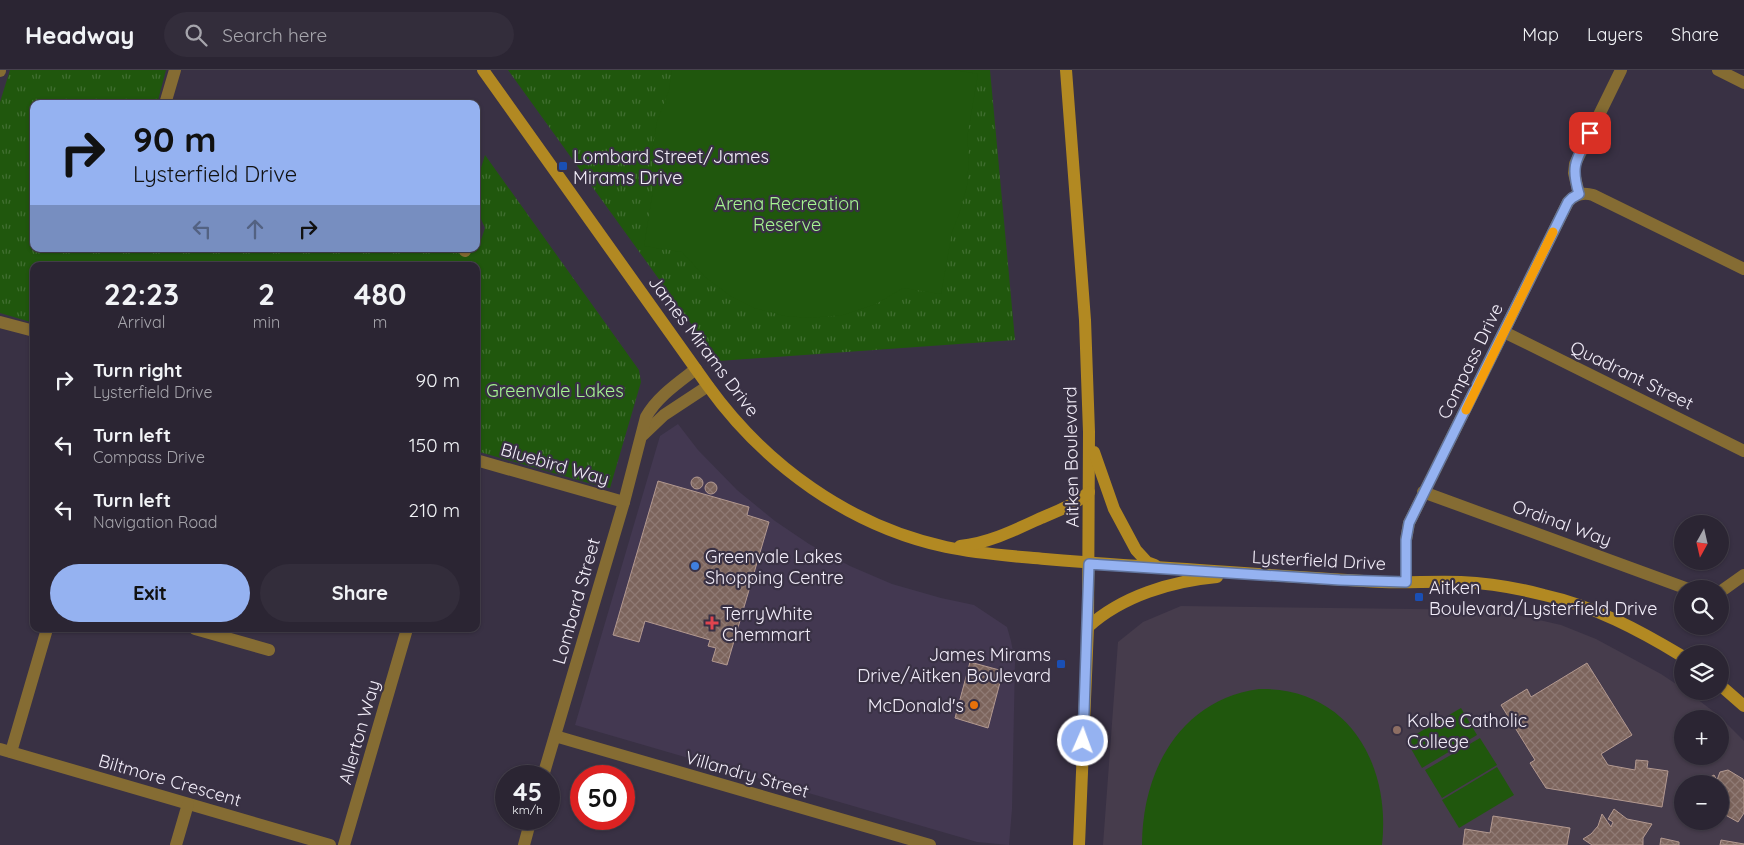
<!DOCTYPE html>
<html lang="en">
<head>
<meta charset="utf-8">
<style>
	body { margin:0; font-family:Quicksand,sans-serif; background:#332d3b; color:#f1f3f6; height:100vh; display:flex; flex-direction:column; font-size:19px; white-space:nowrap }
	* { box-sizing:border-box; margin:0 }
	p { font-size:16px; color:#a6a5ac }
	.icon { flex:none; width:28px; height:28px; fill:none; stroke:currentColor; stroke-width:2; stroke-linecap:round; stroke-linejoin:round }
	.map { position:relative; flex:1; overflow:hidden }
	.panel { position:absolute; left:30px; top:192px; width:450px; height:370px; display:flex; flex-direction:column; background:#2b2533; border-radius:10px; box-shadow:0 1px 4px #0004,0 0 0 1px #47424e }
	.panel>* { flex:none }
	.guide { position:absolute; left:30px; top:30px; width:450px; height:152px; border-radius:10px; box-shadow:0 1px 4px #0004,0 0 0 1px #47424e; background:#95b2f1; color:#111; overflow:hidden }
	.needle { width:32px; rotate:188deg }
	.controls { position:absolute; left:1674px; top:445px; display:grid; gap:10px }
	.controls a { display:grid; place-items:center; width:55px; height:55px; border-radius:50%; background:#2b2533; box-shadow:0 1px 4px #0004,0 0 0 1px #47424e; font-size:25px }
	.speed { position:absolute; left:495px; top:695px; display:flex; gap:10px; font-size:25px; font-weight:700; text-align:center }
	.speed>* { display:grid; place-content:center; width:65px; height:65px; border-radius:50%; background:#2b2533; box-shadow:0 1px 4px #0004,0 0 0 1px #47424e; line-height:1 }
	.speed small { font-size:12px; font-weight:400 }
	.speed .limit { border:8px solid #d22; background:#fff; color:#111 }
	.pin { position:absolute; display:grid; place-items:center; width:42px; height:42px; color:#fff; margin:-21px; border-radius:10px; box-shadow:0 2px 8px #0006 }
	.me { position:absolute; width:55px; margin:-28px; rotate:2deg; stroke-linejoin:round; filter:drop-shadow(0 0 4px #0008) }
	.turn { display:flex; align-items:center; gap:18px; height:105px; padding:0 20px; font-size:22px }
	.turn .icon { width:65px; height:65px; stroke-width:2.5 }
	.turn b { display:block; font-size:35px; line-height:42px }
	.lanes { display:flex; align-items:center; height:48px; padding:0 20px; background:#0003; justify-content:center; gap:25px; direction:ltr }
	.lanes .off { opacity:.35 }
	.eta { display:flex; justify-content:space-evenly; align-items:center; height:85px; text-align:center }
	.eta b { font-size:30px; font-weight:700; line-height:35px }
	.button { display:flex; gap:10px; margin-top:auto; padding:10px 20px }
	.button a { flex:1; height:58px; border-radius:30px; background:#95b2f1; color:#111; font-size:20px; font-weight:700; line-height:58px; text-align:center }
	.button a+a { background:#332d3b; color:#f1f3f6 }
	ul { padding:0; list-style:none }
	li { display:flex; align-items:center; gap:15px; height:65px; padding:0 20px }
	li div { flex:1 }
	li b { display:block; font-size:19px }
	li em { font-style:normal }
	header { display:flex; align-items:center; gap:30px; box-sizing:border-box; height:70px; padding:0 25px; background:#2b2533; border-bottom:1px solid #47424e }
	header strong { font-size:24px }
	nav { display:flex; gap:28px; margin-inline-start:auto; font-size:18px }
	.search { width:350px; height:45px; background:#332d3b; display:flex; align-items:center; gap:12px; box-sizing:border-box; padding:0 18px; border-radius:28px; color:#a6a5ac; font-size:19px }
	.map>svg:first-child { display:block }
</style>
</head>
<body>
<header>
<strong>Headway</strong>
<div class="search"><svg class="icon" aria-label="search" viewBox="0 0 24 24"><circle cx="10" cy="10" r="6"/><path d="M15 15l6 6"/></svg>Search here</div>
<nav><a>Map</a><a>Layers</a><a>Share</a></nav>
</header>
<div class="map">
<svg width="1744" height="775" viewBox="0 0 1744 775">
	<defs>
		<pattern id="grass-tufts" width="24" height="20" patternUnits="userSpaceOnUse" patternTransform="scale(1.25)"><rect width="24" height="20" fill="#20570d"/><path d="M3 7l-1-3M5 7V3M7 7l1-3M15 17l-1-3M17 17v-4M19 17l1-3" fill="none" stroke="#416f31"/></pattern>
		<pattern id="building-cross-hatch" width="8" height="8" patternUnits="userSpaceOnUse" patternTransform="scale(1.25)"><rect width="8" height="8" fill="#7c645c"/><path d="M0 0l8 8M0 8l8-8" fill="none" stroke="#8f7a74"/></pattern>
	</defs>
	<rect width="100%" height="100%" fill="#393144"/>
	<polygon fill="#433851" points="678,354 698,380 737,420 775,451 809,474 850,496 892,514 941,528 974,535 1007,557 1011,571 1015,592 1012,739 1009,775 977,772 575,655 660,366"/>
	<path fill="#463c4c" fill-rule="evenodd" d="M1181 536 1495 540 1561 555 1596 569 1661 604 1682 618V621L1688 622 1718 645 1744 671V775H1103L1118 572 1143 552ZM1682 649H1720V686H1682ZM1682 714H1720V751H1682Z"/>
	<g fill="url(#grass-tufts)">
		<polygon points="10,0 166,0 157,34 34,34 34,179 461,179 471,183 478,179 485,158 481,149 476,147 476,114 485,85 639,300 641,312 610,418 599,416 476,381 476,196 34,196 34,253 0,243 0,32"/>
		<polygon points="508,0 990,0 1015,270 718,291"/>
	</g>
	<g fill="#20570d">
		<polygon points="672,0 955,0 978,4 967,68 969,86 967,116 959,144 952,162 941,224 903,218 876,234 843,245 809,248 785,246 754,238 732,227 705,207 682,182 644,176 654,114 652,97 653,76 657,52 669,20"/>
		<path d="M1259 619C1348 617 1391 694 1382 775H1142C1142 701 1180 630 1259 619Z"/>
		<polygon points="1461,638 1477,665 1422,698 1406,670"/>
		<polygon points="1480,668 1497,695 1442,728 1425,700"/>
		<polygon points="1497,697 1514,725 1459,758 1442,730"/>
	</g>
	<g fill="url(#building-cross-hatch)" stroke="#b39990">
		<circle cx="697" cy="413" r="6"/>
		<polygon points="658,411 749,437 747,445 769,452 727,595 712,591 716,578 708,576 710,570 645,551 639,572 613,565"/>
		<circle cx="711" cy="418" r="6"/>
		<polygon points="970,592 1003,601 988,658 955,648"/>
		<polygon points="1587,593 1632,665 1601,684 1608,695 1635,700 1636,690 1648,691 1647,698 1668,701 1662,737 1546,718 1530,693 1535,690 1501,635 1527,619 1531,627"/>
		<polygon points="1728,700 1743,709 1744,712 1744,743 1738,752 1720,742 1720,714 1697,714 1714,705 1717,710 1720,702"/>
		<polygon points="1682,721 1682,744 1676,736 1675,730 1678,723"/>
		<polygon points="1614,739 1627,749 1652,754 1643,768 1643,775 1592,775 1583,769 1591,764 1598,756 1602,744 1611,757 1613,752 1608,749"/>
		<polygon points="1493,746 1570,758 1567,775 1463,775 1465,759 1490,763"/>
		<polygon points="1661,768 1679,772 1679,775 1660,775"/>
		<polygon points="1721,770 1744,774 1744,775 1720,775"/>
	</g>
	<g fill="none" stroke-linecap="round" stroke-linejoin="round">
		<g stroke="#856c33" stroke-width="12">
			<polyline points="1718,0 1744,13"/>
			<polyline points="0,1 0,0"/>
			<polyline points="165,34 175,0"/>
			<polyline points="1579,124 1574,103 1575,94 1621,0"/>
			<polyline points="465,181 466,179"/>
			<polyline points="0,252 34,261"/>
			<polyline points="1504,262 1744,381"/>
			<polyline points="643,365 664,345 708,316"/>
			<polyline points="476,390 624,432"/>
			<polyline points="1423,422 1688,519"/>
			<path d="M1406 512V470L1409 453 1568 132C1575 124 1583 122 1593 125L1744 199"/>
			<polyline points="1720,522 1744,505"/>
			<polyline points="195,559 269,580"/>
			<polyline points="555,666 930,775"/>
			<polyline points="0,679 330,775"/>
			<polyline points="11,682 47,559"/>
			<path d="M543 706 624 432 646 347C657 327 678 313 696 299"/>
			<polyline points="176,775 188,734"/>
			<polyline points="344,775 407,559"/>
			<polyline points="524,775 531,749"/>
		</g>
		<g stroke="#b28922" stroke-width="12">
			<path d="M483 0 708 316C765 395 849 456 946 477 979 484 1012 486 1045 489 1082 492 1119 495 1156 497 1231 502 1306 508 1382 512 1408 513 1434 511 1461 512 1488 513 1517 518 1544 525 1594 536 1639 560 1682 586"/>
			<polyline points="1066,0 1085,250 1089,362 1088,557 1079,775"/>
			<polyline points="1094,382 1114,439 1136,480 1147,492 1155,495"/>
			<path d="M960 476C989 473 1015 460 1041 448 1058 441 1076 434 1089 422"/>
			<path d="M1088 557C1122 526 1172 511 1217 507"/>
			<polyline points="1720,615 1744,636"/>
		</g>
	</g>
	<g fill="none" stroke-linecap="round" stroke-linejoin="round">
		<defs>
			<path id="route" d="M1083 671 1089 494 1340 510 1406 512V470L1409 453 1568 132 1572 128 1579 124C1570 94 1577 89 1590 63"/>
		</defs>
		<use href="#route" stroke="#61749d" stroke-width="12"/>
		<use href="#route" stroke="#95b2f1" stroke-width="9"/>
		<polyline stroke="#f59e0b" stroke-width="9" points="1466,340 1553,162"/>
	</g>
	<g fill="#1a4fb4" stroke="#393144" stroke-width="2">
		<rect x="558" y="91" width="10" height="10" rx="2.5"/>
		<rect x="1414" y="522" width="10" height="10" rx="2.5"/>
		<rect x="1056" y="589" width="10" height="10" rx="2.5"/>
	</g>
	<circle fill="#3f7fe0" stroke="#393144" stroke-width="2" cx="695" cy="496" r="5"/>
	<path fill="#e0444e" stroke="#393144" stroke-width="2" d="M709.5 545.5h5v5h5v5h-5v5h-5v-5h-5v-5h5z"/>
	<circle fill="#e8710a" stroke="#393144" stroke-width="2" cx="974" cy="635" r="5"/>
	<circle fill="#8d6e63" stroke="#393144" stroke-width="2" cx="1397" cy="660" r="5"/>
	<g text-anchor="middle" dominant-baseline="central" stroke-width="4.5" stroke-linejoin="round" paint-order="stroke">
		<g font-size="18" fill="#f1ecf8" stroke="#393144" text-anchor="start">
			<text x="573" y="86">Lombard Street/James<tspan x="573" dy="21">Mirams Drive</tspan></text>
			<text x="705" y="486">Greenvale Lakes<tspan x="705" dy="21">Shopping Centre</tspan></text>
			<text x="1429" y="517">Aitken<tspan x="1429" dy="21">Boulevard/Lysterfield Drive</tspan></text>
			<text x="722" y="543">TerryWhite<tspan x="722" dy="21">Chemmart</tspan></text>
			<text x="1051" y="584" text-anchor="end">James Mirams<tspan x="1051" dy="21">Drive/Aitken Boulevard</tspan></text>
			<text x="964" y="635" text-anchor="end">McDonald's</text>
			<text x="1407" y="650">Kolbe Catholic<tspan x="1407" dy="21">College</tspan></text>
		</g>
		<g font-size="18" fill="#a6f492" stroke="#393144">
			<text x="787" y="133">Arena Recreation<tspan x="787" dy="21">Reserve</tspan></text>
			<text x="555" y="320">Greenvale Lakes</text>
		</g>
		<g font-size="18" fill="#f1ecf8" stroke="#393144">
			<text transform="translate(704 276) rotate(53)">James Mirams Drive</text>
			<text transform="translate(1470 291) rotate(-64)">Compass Drive</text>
			<text transform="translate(1632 305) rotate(26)">Quadrant Street</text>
			<text transform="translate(1071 387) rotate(-91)">Aitken Boulevard</text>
			<text transform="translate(555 394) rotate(16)">Bluebird Way</text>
			<text transform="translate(1562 453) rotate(20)">Ordinal Way</text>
			<text transform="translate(1319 490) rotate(3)">Lysterfield Drive</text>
			<text transform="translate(576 531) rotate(-74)">Lombard Street</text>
			<text transform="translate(359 662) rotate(-74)">Allerton Way</text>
			<text transform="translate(747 704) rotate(16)">Villandry Street</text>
			<text transform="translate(170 710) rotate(16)">Biltmore Crescent</text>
		</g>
	</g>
</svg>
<div class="controls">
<a><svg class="needle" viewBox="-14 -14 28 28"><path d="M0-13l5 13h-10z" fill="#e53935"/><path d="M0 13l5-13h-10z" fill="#a6a5ac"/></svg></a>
<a><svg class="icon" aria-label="search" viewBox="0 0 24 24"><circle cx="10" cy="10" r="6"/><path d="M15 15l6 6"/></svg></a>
<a><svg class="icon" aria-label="layers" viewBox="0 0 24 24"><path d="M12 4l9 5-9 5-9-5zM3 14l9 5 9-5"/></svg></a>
<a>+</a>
<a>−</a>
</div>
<div class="speed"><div>45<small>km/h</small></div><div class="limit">50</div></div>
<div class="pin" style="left:1590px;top:63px;background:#d93025"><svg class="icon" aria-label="arrive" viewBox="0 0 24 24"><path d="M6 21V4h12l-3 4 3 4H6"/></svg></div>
<svg class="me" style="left:1083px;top:671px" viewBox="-20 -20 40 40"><circle r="17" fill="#95b2f1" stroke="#fff" stroke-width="3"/><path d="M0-11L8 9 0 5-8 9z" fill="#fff"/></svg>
<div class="guide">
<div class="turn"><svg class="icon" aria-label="right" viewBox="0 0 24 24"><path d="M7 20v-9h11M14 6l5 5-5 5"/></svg><div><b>90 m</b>Lysterfield Drive</div></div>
<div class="lanes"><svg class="icon off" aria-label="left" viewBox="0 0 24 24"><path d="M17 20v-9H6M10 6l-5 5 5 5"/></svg><svg class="icon off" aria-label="ahead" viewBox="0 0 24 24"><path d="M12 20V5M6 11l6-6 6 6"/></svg><svg class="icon" aria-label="right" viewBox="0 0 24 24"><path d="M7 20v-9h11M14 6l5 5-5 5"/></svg></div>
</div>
<section class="panel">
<div class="eta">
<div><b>22:23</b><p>Arrival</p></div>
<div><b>2</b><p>min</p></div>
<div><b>480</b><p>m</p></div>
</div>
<ul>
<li><svg class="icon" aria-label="right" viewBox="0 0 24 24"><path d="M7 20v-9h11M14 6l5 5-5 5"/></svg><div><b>Turn right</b><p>Lysterfield Drive</p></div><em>90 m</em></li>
<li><svg class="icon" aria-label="left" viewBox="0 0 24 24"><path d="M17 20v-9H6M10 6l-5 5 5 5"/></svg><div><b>Turn left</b><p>Compass Drive</p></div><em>150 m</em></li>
<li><svg class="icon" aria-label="left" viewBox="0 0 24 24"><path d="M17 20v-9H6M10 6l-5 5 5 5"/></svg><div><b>Turn left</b><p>Navigation Road</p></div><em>210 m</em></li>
</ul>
<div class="button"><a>Exit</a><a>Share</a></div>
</section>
</div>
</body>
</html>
